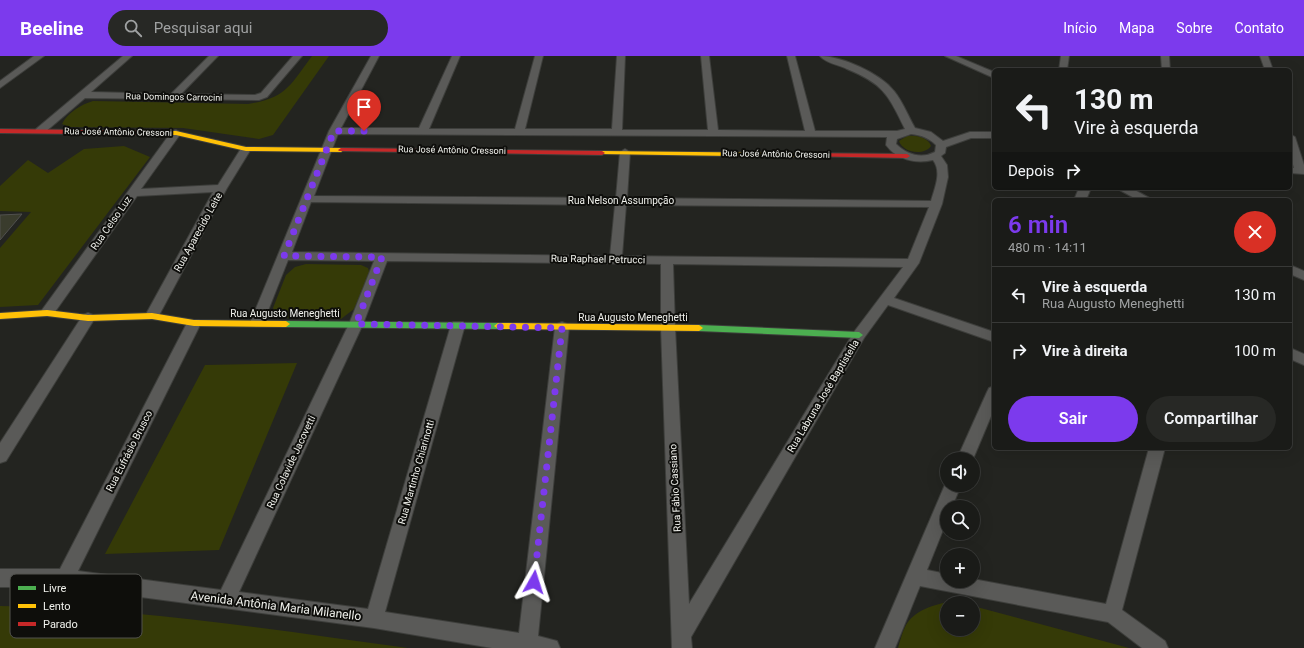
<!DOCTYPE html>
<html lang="pt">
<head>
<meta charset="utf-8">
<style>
	body { margin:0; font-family:Roboto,sans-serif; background:#272825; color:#f1f3f6; height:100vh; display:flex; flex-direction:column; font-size:15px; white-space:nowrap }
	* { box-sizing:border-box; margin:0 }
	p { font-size:13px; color:#9fa1a2 }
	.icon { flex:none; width:22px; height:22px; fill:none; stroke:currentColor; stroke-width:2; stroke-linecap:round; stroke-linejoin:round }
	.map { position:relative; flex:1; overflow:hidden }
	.details { position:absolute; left:992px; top:142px; width:300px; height:252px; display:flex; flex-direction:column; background:#1a1b18; border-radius:6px; box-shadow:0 4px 16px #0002,0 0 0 1px #383937 }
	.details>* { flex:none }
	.hud { position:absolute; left:992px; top:12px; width:300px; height:122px; border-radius:6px; box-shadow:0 4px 16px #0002,0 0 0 1px #383937; background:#1a1b18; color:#f1f3f6; overflow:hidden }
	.tools { position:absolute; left:940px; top:396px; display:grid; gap:8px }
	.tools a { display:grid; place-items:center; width:40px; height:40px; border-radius:50%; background:#1a1b18; box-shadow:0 4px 16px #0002,0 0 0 1px #383937; font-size:20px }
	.pin { position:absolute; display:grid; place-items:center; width:34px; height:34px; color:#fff; margin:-41px -17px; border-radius:50% 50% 50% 0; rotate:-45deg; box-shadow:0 0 4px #0007 }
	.pin .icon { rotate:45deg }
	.me { position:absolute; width:44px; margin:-22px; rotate:6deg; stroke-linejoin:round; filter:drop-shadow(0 0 3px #0008) }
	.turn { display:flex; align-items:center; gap:14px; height:84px; padding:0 16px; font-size:18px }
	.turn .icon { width:52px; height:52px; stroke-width:2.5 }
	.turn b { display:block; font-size:28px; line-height:34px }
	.then { display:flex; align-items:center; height:38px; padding:0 16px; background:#0003; gap:8px; font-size:15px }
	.round { display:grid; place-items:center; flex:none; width:42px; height:42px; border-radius:21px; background:#272825 }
	.headline { display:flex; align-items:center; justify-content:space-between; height:68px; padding:0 16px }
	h1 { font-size:24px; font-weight:600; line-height:30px; color:#7c3aed }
	.primary-button { display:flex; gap:8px; margin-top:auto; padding:8px 16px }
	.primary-button a { flex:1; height:46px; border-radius:24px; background:#7c3aed; color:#fff; font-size:16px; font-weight:600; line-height:46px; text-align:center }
	.primary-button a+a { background:#272825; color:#f1f3f6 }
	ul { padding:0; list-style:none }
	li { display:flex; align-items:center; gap:12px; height:56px; padding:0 16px; border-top:1px solid #383937 }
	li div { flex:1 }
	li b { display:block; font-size:15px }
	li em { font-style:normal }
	header { display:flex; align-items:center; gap:24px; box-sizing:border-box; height:56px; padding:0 20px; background:#7c3aed; color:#fff }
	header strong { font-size:19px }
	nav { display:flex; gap:22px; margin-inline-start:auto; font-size:14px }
	.search { width:280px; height:36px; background:#272825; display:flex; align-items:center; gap:10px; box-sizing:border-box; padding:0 14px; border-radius:22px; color:#9fa1a2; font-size:15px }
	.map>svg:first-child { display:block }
</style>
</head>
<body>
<header>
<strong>Beeline</strong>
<div class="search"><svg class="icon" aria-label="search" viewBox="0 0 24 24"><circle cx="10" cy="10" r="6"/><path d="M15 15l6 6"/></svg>Pesquisar aqui</div>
<nav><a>Início</a><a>Mapa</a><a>Sobre</a><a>Contato</a></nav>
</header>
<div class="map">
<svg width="1304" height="592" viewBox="0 0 1304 592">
	<rect width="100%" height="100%" fill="#232420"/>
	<g fill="#353a07">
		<path d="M312 0H329L273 79 259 83 183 72 69 71 62 68C67 57 82 48 93 45L248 48C287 42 290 29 312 0Z"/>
		<path d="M907 80C916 79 928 81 931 90 924 100 903 97 899 85Z"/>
		<polygon points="124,90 150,101 38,249 0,251 0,192 31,156 0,155 0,130 28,104 48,117 84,93"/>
		<polygon points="306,208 361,209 368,212 370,219 354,253 341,263 280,262 276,259 273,252 286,219 295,211"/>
		<polygon points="297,307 219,494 105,498 205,309"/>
		<path d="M953 545 961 547H947V573H973V550L1129 592H898C900 585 902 577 905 571 913 554 936 548 953 545Z"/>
		<path d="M0 550C137 552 273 574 408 592H0Z"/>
	</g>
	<polygon fill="#3a3c2d" stroke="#51514e" points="22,158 0,184 0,159"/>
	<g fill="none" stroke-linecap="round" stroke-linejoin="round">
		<defs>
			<g id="street">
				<polygon points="34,0 44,0 0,32 0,25"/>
				<polygon points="123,0 132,0 91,36 171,38 209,0 218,0 181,38 255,39 261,37 293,0 302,0 267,41 259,44 85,42 44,77 36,77 35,75 36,73"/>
				<path d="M371 0H379L341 72H419L452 0H460L429 73H515L535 0H543L525 73H612L617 0H625L622 74H708L701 0H709L718 74 805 75 787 0H795L815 75H897L905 73C888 39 884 28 847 13 839 9 826 7 820 0 841 0 880 17 894 35 903 46 908 60 915 72L931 76 943 85 970 76H994V82H971L946 91 945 97 941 100 947 109 948 121 942 148 919 207 894 242 994 276V286L888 249 864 282 691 581 692 592H672L661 271V208L387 205 363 268 239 536 368 553 451 269 453 266H463L465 269 385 556 519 577 555 271 557 268 562 266 567 268 569 271 538 580 557 585 560 592H492L374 572 65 531H0V513H60L187 267 189 264H199L201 267 78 515 221 534 349 268 374 205 288 204 262 270H252L250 267 329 75ZM338 78 887 81 886 89C897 104 916 108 933 104 942 116 935 131 931 145L627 142 630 96 625 93 620 96 616 142 314 140ZM911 78C921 79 929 82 936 89L935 96C922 103 907 99 896 88L897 83ZM311 146 615 149 610 200 292 196ZM626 149 929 151 908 203 622 200ZM673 208 903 211 854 276 689 548 675 271Z"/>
				<polygon points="945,0 956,0 994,16 994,22"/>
				<polygon points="1061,0 1069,0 1067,14 1059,14"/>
				<polygon points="1161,0 1169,0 1170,14 1162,14"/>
				<polygon points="1260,0 1268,0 1273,14 1265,14"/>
				<polygon points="176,74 181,77 141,133 218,129 242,91 250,91 251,93 227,132 157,263 147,263 145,260 213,136 137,140 52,260 42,260 40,257 42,254 172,75"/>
				<polygon points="1290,78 1295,81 1304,109 1304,118 1290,117 1290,111 1294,112 1290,98"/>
				<polygon points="1079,132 1091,132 1086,144 1074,144"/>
				<polygon points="1116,132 1131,132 1153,144 1138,144"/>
				<polygon points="1290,209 1304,215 1304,224 1290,218"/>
				<polygon points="88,257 93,259 95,262 6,405 0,407 0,387 83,259"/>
				<polygon points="1290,292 1304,298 1304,309 1290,303"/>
				<polygon points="994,330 994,353 973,403 957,403 987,336 989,332"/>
				<polygon points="1149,392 1165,392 1122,554 1165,585 1168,592 1142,592 1108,566 920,530 895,592 875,592 947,424 947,429 961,429 952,451 947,451 947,464 927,514 947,518 947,525 973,525 973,523 1106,548"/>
			</g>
			<g id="fast">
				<polygon points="286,265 498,267 502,270 498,273 286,271 282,268"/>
				<polygon points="699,269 859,276 863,279 859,282 699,275 695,272"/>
			</g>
			<g id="slow">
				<polygon points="176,75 246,91 341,92 344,94 341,96 246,95 176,79 161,79 158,77 161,75"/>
				<polygon points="602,95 798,97 801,99 798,101 600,98 600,96"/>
				<polygon points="47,254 88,259 152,257 194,264 286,265 290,268 286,271 194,270 152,263 88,265 47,260 0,263 0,257"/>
				<polygon points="498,267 699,269 703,272 699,275 498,273 494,270"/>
			</g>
			<g id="jam">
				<polygon points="0,73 161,75 164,77 161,79 0,77"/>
				<polygon points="341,92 602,95 605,97 602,99 339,95 338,94"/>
				<polygon points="798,97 907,98 910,100 907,102 796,100 795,99"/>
			</g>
		</defs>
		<use href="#street" stroke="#3d3e3b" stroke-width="2"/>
		<use href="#fast" stroke="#3d3e3b" stroke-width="2"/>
		<use href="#slow" stroke="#3d3e3b" stroke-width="2"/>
		<use href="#jam" stroke="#3d3e3b" stroke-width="2"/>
		<use href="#street" fill="#5a5a58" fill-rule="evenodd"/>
		<use href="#fast" fill="#4caf50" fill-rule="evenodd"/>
		<use href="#slow" fill="#ffc107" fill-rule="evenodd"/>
		<use href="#jam" fill="#c62828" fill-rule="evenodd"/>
	</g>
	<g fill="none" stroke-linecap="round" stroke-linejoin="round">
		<polyline stroke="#7c3aed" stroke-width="7" stroke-dasharray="0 12.6" points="364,75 334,75 284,200 382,201 356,268 562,272 534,526"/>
	</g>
	<g text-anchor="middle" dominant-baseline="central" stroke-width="4" stroke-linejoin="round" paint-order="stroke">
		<g font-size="9" fill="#f0f1ec" stroke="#0e0e0b">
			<text transform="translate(174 41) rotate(1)">Rua Domingos Carrocini</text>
			<text transform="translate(118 76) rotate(1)">Rua José Antônio Cressoni</text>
			<text transform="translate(452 94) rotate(1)">Rua José Antônio Cressoni</text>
			<text transform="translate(776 98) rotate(1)">Rua José Antônio Cressoni</text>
		</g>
		<g font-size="10" fill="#f0f1ec" stroke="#0e0e0b">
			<text x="621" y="144">Rua Nelson Assumpção</text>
			<text transform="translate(111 167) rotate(-55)">Rua Celso Luz</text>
			<text transform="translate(198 176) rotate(-61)">Rua Aparecido Leite</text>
			<text transform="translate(598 203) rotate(1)">Rua Raphael Petrucci</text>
			<text x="285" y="257">Rua Augusto Meneghetti</text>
			<text x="633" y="261">Rua Augusto Meneghetti</text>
			<text transform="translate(823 340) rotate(-59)">Rua Labruna José Baptistella</text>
			<text transform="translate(129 395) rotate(-63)">Rua Eufrásio Brusco</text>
			<text transform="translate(291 406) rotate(-65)">Rua Colavide Jacovetti</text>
			<text transform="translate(416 416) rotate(-74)">Rua Martinho Chiarinotti</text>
			<text transform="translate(675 432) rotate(-93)">Rua Fábio Cassiano</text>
		</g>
		<g font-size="12" fill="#f0f1ec" stroke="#0e0e0b">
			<text transform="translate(276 550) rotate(7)">Avenida Antônia Maria Milanello</text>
		</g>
	</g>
	<rect x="10" y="518" width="132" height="64" rx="6" fill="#0e0e0b" stroke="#52524e" stroke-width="1"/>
	<rect x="18" y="530" width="18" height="4" fill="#4caf50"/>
	<rect x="18" y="548" width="18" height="4" fill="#ffc107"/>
	<rect x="18" y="566" width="18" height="4" fill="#c62828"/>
	<g font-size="11" fill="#f0f1ec">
		<text x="43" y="536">Livre</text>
		<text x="43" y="554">Lento</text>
		<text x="43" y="572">Parado</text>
	</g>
</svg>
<div class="tools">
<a><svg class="icon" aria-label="sound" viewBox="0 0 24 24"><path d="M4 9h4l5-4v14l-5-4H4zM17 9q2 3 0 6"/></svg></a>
<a><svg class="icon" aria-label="search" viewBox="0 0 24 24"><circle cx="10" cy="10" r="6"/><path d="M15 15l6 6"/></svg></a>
<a>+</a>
<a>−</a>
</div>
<div class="pin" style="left:364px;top:75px;background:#d93025"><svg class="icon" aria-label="arrive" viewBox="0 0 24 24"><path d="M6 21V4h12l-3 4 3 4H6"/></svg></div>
<svg class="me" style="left:534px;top:526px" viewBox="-20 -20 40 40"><path d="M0-17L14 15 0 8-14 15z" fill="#7c3aed" stroke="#fff" stroke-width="4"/></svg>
<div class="hud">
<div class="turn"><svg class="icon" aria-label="left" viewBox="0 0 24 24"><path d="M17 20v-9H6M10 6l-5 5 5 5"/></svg><div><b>130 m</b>Vire à esquerda</div></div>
<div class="then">Depois<svg class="icon" aria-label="right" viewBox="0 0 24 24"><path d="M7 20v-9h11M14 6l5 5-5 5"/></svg></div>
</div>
<section class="details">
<div class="headline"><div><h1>6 min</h1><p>480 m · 14:11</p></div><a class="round" style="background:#d93025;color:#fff"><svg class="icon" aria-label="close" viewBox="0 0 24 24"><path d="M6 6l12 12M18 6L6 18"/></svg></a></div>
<ul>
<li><svg class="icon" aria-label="left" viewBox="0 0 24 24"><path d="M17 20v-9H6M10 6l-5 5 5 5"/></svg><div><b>Vire à esquerda</b><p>Rua Augusto Meneghetti</p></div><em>130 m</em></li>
<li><svg class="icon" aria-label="right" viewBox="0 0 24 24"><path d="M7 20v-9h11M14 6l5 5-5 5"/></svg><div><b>Vire à direita</b></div><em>100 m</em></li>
</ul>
<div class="primary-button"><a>Sair</a><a>Compartilhar</a></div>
</section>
</div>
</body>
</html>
